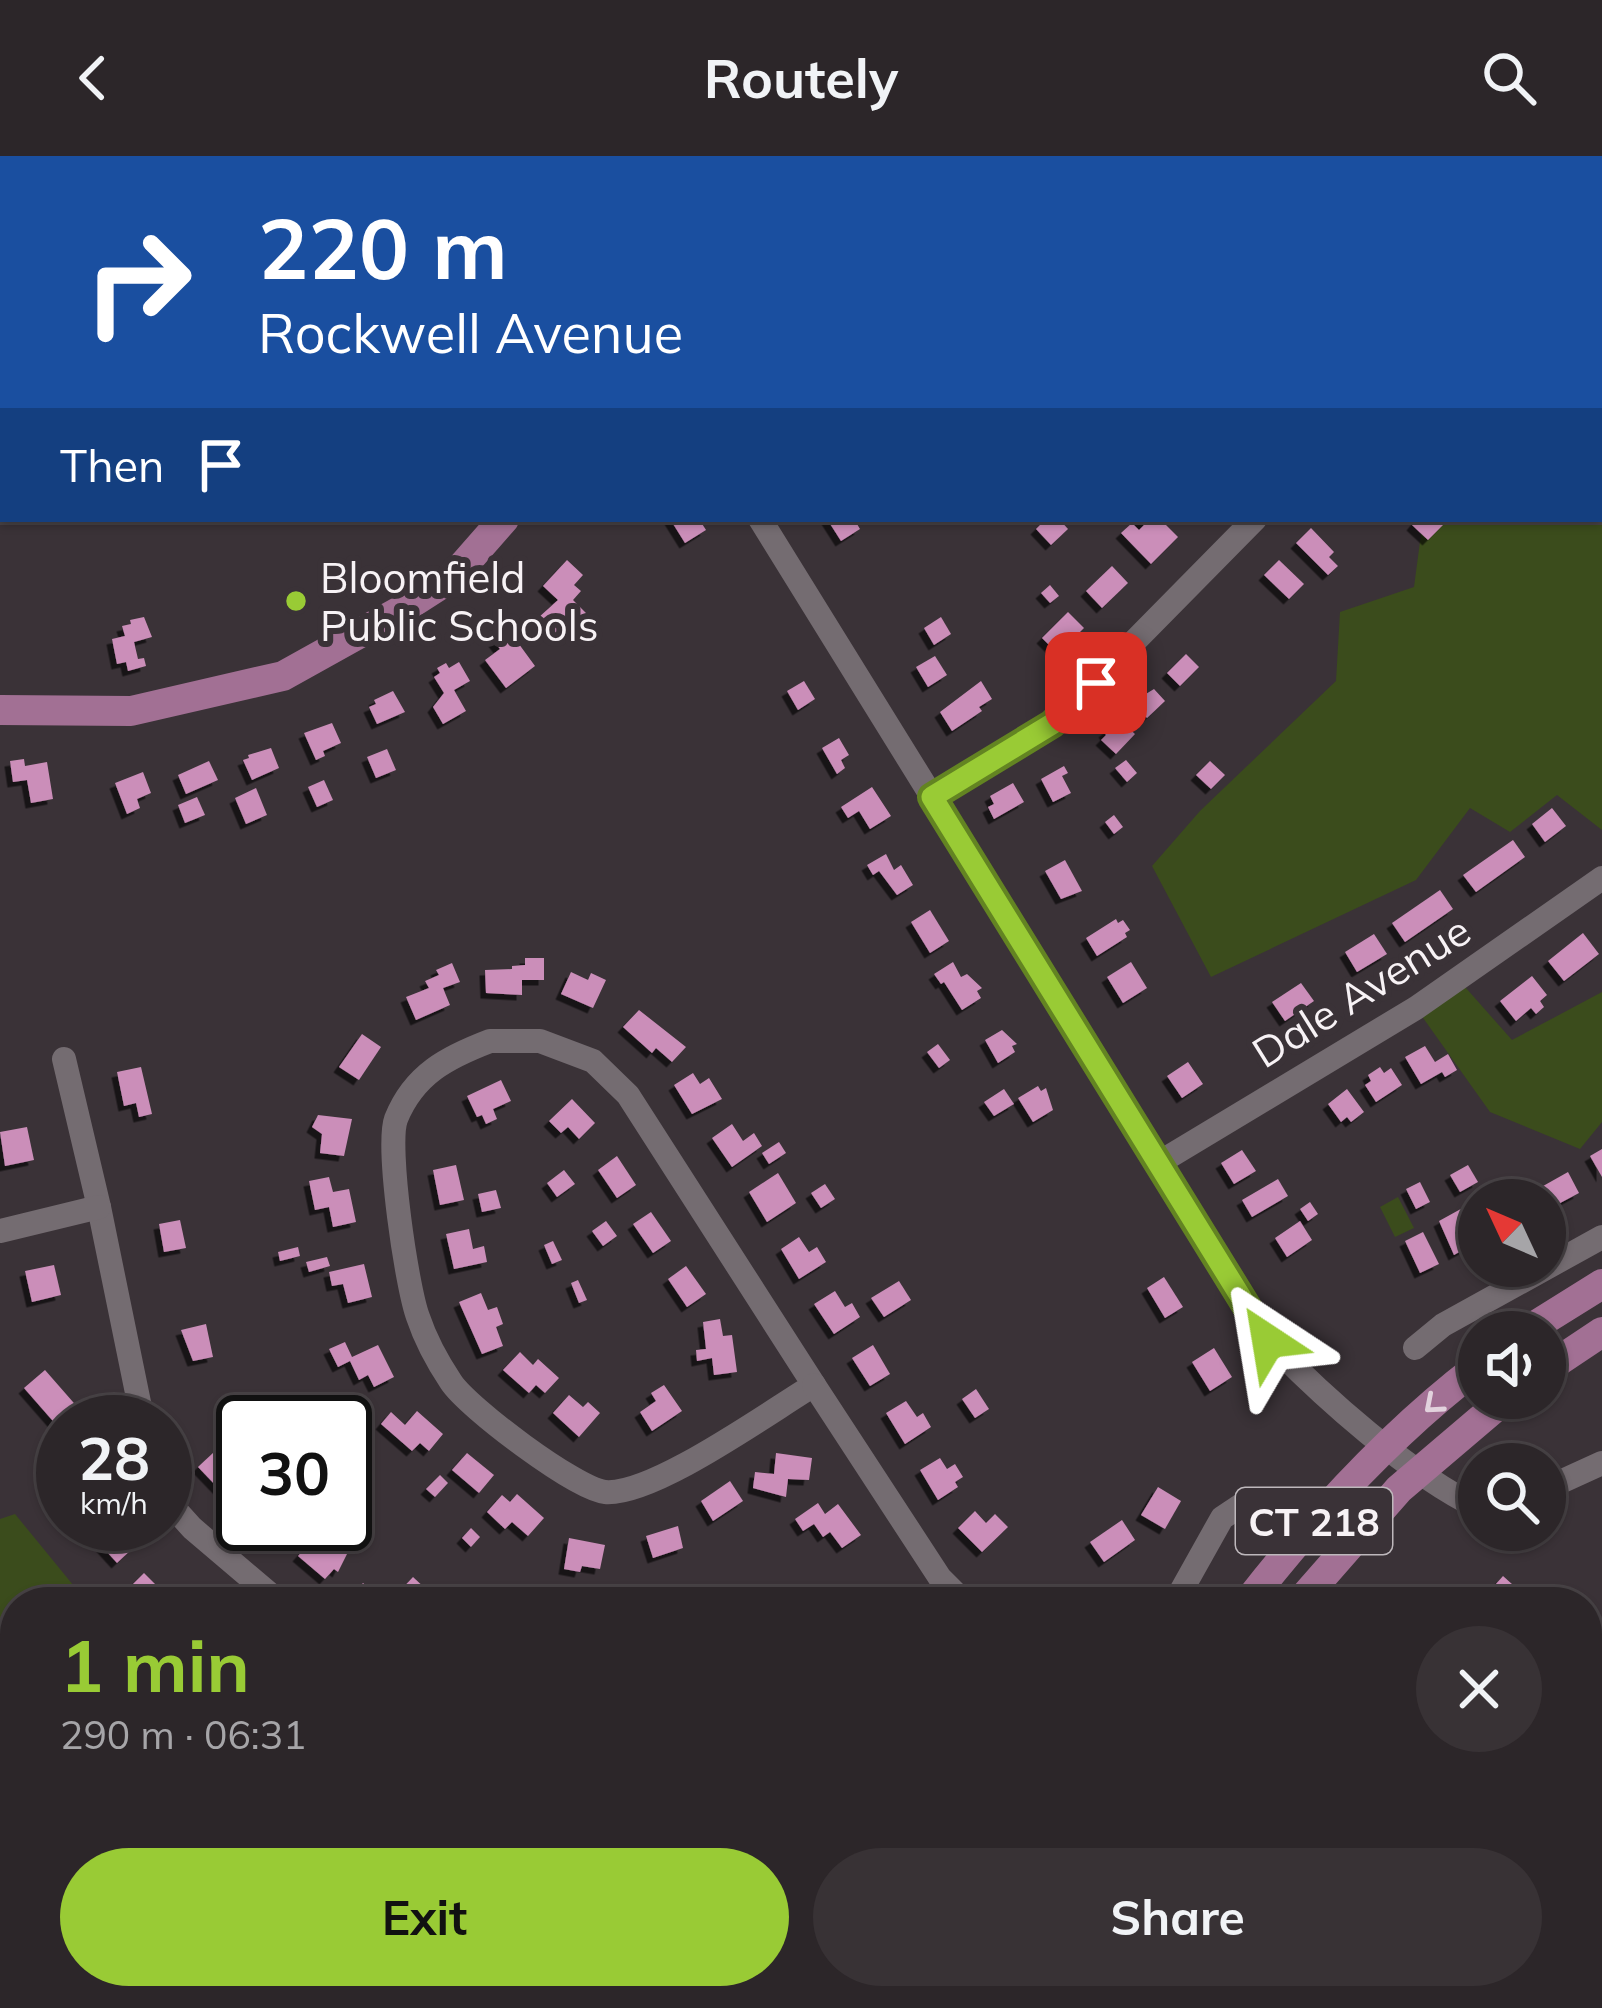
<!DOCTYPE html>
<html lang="en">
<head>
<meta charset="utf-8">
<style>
	body { margin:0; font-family:Mulish,sans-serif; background:#383235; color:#f1f3f6; height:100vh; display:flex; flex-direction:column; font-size:45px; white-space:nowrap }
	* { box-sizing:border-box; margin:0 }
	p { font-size:39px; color:#a6a5a8 }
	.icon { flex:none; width:66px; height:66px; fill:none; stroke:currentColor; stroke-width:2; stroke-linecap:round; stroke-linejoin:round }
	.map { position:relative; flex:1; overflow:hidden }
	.panel { position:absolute; left:0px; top:1431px; width:1602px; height:423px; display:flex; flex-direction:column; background:#2c2629; border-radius:48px 48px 0 0; box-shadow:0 3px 9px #0004,0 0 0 3px #484346 }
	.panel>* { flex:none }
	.guide { position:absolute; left:0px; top:0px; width:1602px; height:366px; box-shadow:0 3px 9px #0004,0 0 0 3px #484346; background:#1a4fa0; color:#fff; overflow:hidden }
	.needle { width:78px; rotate:314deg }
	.buttons { position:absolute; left:1458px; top:1023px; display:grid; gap:24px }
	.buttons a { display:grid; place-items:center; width:108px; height:108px; border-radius:50%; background:#2c2629; box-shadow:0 3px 9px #0004,0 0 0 3px #484346; font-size:60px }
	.speed { position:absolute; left:36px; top:1239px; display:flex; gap:24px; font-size:60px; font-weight:700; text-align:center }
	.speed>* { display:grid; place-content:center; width:156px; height:156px; border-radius:50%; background:#2c2629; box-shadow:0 3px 9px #0004,0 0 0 3px #484346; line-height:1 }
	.speed small { font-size:30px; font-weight:400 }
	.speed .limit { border:6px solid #111; border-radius:18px; background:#fff; color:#111 }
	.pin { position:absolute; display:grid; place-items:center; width:102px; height:102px; color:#fff; margin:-51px; border-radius:24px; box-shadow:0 6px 18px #0006 }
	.me { position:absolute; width:132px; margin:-66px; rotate:327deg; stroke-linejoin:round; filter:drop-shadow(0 0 9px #0008) }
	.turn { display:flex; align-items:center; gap:42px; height:252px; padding:0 60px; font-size:54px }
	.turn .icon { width:156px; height:156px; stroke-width:2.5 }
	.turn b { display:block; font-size:84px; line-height:102px }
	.then { display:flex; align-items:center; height:114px; padding:0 60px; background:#0003; gap:24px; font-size:45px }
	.round { display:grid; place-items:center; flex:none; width:126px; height:126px; border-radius:63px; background:#383235 }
	.headline { display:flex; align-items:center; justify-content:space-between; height:204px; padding:0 60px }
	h1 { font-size:72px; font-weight:700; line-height:90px; color:#99cb35 }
	.button { display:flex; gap:24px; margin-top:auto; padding:24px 60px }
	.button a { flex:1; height:138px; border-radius:72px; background:#99cb35; color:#111; font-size:48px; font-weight:700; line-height:138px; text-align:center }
	.button a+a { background:#383235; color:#f1f3f6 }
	header { display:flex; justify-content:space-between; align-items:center; height:156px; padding:0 60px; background:#2c2629; font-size:54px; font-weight:700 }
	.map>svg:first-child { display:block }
</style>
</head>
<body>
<header><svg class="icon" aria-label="back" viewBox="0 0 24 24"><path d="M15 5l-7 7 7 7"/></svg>Routely<svg class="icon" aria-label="search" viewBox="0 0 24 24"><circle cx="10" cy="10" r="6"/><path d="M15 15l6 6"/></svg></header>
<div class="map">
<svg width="1602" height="1852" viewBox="0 0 1602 1852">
	<defs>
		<filter id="shadow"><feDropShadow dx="-5.5" dy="5.5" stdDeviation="0" flood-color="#0009"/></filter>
	</defs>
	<rect width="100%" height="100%" fill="#3a3237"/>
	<g fill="#3b4c1c">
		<polygon points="1602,163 1602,674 1557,639 1510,676 1470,652 1416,724 1211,821 1152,710 1200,655 1336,525 1340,456 1414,431 1423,363 1599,363"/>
		<polygon points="1458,823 1512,884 1602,836 1602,966 1580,993 1490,956 1416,852"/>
		<polygon points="1398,1041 1414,1072 1395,1081 1380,1051"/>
		<polygon points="15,1358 87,1446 15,1446 15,1768 0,1750 0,1363"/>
		<polygon points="1602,1731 1602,1852 1361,1852 1373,1839 1587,1839 1587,1732"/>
		<polygon points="57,1839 431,1839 443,1852 55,1852"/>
		<polygon points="544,1839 652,1839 640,1852 533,1852"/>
		<polygon points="1114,1839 1227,1839 1230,1852 1108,1852"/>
	</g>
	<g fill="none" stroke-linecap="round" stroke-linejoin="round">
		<g stroke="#5e7636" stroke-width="6">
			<polyline points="0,1483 15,1486"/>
			<polyline points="189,1839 193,1852"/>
		</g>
	</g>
	<g fill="#cb8eb9" filter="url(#shadow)">
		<polygon points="670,363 699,363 706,374 685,387"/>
		<polygon points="827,363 854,363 860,373 841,385"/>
		<polygon points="1046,363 1059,363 1068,373 1051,389 1036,373"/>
		<polygon points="1138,363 1160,363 1178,381 1151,408 1121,377 1132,367 1139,374 1144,369"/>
		<polygon points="1417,363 1440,363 1445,367 1428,384 1412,369"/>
		<polygon points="1311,372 1334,396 1329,401 1338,410 1328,419 1296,387"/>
		<polygon points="567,404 583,419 574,429 581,435 573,444 586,457 577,467 571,461 556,478 538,462 558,444 543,430"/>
		<polygon points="1279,404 1304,428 1289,443 1264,419"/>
		<polygon points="1112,410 1128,427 1102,452 1086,435"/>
		<polygon points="1050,429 1059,440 1050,447 1041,437"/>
		<polygon points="1068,456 1084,472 1058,498 1042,482"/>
		<polygon points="510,460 524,478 516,484 535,510 506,532 485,504 500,493 490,480 496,475 493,472"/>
		<polygon points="144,461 152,481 134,486 138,503 144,502 146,510 128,515 126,506 117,508 112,483 125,480 122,470 131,468 130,464"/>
		<polygon points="941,461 951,478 934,489 924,472"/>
		<polygon points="1186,498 1199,511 1180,530 1167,517"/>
		<polygon points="935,500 947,519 928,531 916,511"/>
		<polygon points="459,506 470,525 454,534 466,555 443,568 433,551 444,537 434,521 440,517 437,512 446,507 449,512"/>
		<polygon points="804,525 815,543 798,554 787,535"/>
		<polygon points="981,525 992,543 979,551 982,555 952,575 940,556"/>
		<polygon points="1154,533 1165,545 1147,562 1136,550 1139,547 1136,544"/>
		<polygon points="393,535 405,556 377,568 369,551 376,548 374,544"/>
		<polygon points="1120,564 1135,578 1116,598 1101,584 1106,579 1104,576"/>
		<polygon points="332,567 341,587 323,595 325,600 316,604 304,577"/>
		<polygon points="839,582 849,599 841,604 845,612 837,618 822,592"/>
		<polygon points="271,592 279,612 252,624 243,604 249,602 248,599"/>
		<polygon points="387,593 396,614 376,622 367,601"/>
		<polygon points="24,603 25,610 47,606 53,643 31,647 27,624 13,626 10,605"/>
		<polygon points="1126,604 1137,617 1127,626 1115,612"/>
		<polygon points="209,605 218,624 186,638 178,619"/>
		<polygon points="1210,605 1225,619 1211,633 1196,619"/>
		<polygon points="1064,610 1068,617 1062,620 1071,637 1053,646 1041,623"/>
		<polygon points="143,616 151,637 137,643 140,652 127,658 115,627"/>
		<polygon points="324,624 333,644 317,651 308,631"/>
		<polygon points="1013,627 1024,646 994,663 988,651 994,648 990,640"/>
		<polygon points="872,631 891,660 870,673 859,655 848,662 841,651"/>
		<polygon points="256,632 267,659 246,668 235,642"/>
		<polygon points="197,641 205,659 185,667 178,649"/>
		<polygon points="1552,652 1566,670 1545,686 1532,668"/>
		<polygon points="1114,659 1123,671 1114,678 1105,666"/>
		<polygon points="1513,684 1525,701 1476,736 1463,719"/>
		<polygon points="886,698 894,714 901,709 913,729 897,739 879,715 873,719 867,709"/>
		<polygon points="1065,704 1082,735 1061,743 1045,715"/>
		<polygon points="1440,734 1453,753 1405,786 1392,767"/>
		<polygon points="930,754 949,785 930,797 911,766"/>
		<polygon points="1116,763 1118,767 1123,764 1130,774 1125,777 1127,781 1097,800 1086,782"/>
		<polygon points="1583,777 1599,798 1564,825 1548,805"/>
		<polygon points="1374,778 1387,798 1357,816 1345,796"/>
		<polygon points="525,802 544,802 544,824 522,824 522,839 486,837 485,814 512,813 512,810 525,809"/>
		<polygon points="953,806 961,821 967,818 982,832 977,835 981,842 962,854 944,826 941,828 934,818"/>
		<polygon points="1131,806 1147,832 1123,847 1107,821"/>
		<polygon points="452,807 460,826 443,832 450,849 416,864 406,841 429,832 425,825 439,819 436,814"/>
		<polygon points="571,816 588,824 591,817 606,824 593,852 561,838"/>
		<polygon points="1532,820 1547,839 1540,845 1544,851 1536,858 1531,852 1516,865 1500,845"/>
		<polygon points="1301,827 1314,845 1285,865 1272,846"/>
		<polygon points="639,854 686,891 672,906 656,892 652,897 623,871"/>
		<polygon points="1002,874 1017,888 1012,890 1015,896 998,907 985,884"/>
		<polygon points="362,878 381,891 359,924 339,911"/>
		<polygon points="938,888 950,904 939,912 927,896"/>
		<polygon points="1425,890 1435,906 1448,898 1457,914 1445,921 1442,916 1421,928 1405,901"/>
		<polygon points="1188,906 1203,928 1182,942 1167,920"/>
		<polygon points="141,911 152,958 139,961 136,947 124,950 117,916"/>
		<polygon points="1380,911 1384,917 1391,912 1402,929 1376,946 1365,929 1371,925 1368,919"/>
		<polygon points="693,917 700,928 709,922 722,943 692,958 674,929"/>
		<polygon points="501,924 511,945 493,953 497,963 486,968 482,959 477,961 467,940"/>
		<polygon points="1038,930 1041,935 1046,932 1053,954 1033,966 1018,942"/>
		<polygon points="1004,933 1014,948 994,960 984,946"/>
		<polygon points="1347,933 1364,956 1351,966 1347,961 1341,966 1328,948"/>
		<polygon points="572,943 595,967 579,983 568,971 561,977 549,965"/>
		<polygon points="318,959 352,963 344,1000 320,997 322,978 312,971"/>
		<polygon points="732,968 743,985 754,977 762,990 732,1011 712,982"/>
		<polygon points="27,971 34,1004 5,1010 0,976"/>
		<polygon points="779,986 786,997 769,1008 762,997"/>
		<polygon points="1602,993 1602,1021 1590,1000"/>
		<polygon points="1242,994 1256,1015 1234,1028 1221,1007"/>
		<polygon points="617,1000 636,1029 617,1042 598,1014"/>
		<polygon points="456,1009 464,1044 440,1049 433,1014"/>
		<polygon points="1468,1009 1478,1026 1460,1036 1450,1019"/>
		<polygon points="564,1014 575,1028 557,1041 547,1027"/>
		<polygon points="1568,1016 1579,1037 1547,1054 1536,1034"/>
		<polygon points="778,1017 796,1047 767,1066 749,1036"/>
		<polygon points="329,1021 333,1036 349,1033 356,1066 333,1071 329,1051 315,1054 309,1025"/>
		<polygon points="1278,1023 1288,1040 1252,1061 1242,1044"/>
		<polygon points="1420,1026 1430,1046 1416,1053 1406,1033"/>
		<polygon points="825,1028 835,1043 821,1052 811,1037"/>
		<polygon points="496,1034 501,1052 482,1056 478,1038"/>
		<polygon points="1310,1046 1318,1058 1308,1065 1300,1053"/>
		<polygon points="1468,1049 1477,1065 1466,1071 1475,1087 1454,1099 1439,1065"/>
		<polygon points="651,1056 671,1085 653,1097 633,1068"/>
		<polygon points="180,1064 186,1092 164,1096 159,1068"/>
		<polygon points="606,1065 617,1080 603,1090 592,1075"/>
		<polygon points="1300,1065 1312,1084 1287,1101 1275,1082"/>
		<polygon points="469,1073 473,1093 484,1090 487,1106 454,1113 446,1078"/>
		<polygon points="1423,1076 1439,1108 1420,1117 1405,1085"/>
		<polygon points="799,1081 809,1096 817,1091 826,1106 799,1123 781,1093"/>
		<polygon points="553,1085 562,1104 552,1108 544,1089"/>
		<polygon points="298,1091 300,1100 280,1105 278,1096"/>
		<polygon points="327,1101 330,1110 309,1116 306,1106"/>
		<polygon points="364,1108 372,1141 348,1147 343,1128 332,1130 329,1116"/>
		<polygon points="54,1109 61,1139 32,1146 25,1115"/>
		<polygon points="686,1110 706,1138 687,1151 668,1123"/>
		<polygon points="1164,1121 1183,1151 1165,1162 1147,1132"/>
		<polygon points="578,1124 587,1144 579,1147 571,1127"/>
		<polygon points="899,1125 911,1144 884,1161 871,1142"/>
		<polygon points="835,1135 845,1151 852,1147 860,1161 834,1178 814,1148"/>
		<polygon points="481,1137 488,1154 497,1151 503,1168 496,1171 503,1190 482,1198 459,1146"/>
		<polygon points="720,1163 723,1180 732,1179 737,1216 714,1219 712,1202 697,1205 696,1194 706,1193 703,1166"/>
		<polygon points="206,1168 213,1201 193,1205 181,1174"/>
		<polygon points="345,1186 352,1201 378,1189 394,1221 374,1231 368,1219 359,1224 350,1205 338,1211 329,1193"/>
		<polygon points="873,1189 890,1218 870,1230 852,1202"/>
		<polygon points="1214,1192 1232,1221 1210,1235 1192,1206"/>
		<polygon points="520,1196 533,1209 538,1203 559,1222 545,1237 536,1229 529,1237 503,1214"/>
		<polygon points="45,1214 80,1254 59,1272 24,1232"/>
		<polygon points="664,1229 682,1255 652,1275 640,1256 656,1245 651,1237"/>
		<polygon points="976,1233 989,1253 975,1262 962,1243"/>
		<polygon points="569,1239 583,1251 588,1246 600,1257 579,1281 553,1257"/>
		<polygon points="906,1245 917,1261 923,1257 931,1271 905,1288 886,1257"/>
		<polygon points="417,1255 443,1278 429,1295 420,1287 412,1295 381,1268 391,1256 405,1269"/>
		<polygon points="214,1296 237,1320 221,1335 198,1311"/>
		<polygon points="467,1297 494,1319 479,1337 452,1314"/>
		<polygon points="776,1297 812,1302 809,1324 788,1323 786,1341 753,1332 755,1316 774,1318"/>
		<polygon points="940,1302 947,1313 955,1308 963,1321 955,1326 958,1331 938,1344 920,1314"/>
		<polygon points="440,1319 448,1327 435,1341 426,1333"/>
		<polygon points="730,1325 743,1345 713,1365 701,1345"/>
		<polygon points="1158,1331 1181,1345 1165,1373 1141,1359"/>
		<polygon points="517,1338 544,1362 528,1380 512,1366 505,1373 487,1356 502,1339 510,1346"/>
		<polygon points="818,1347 825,1358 838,1348 861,1379 842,1392 830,1376 823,1381 814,1368 803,1375 795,1363"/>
		<polygon points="975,1355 986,1367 995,1358 1008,1371 982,1396 958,1372"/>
		<polygon points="1122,1364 1135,1384 1104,1406 1090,1386"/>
		<polygon points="259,1368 285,1368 273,1381"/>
		<polygon points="678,1370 683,1392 653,1402 646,1380"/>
		<polygon points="114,1371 133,1392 117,1407 98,1386"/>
		<polygon points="471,1372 480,1381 471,1391 462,1382"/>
		<polygon points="569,1382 605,1389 600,1413 582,1410 580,1416 564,1413"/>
		<polygon points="313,1383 330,1398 337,1389 347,1398 338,1416 334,1413 325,1423 298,1400"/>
		<polygon points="144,1417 157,1430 145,1443 131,1430"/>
		<polygon points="1503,1420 1532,1446 1480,1446"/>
		<polygon points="413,1421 427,1434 415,1446 408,1446 398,1437"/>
		<polygon points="363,1427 385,1446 352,1446 349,1443"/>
		<polygon points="892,1431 902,1446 870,1446"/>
		<polygon points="1060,1433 1079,1446 1050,1446"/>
		<polygon points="1587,1487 1602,1501 1602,1607 1587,1593"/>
	</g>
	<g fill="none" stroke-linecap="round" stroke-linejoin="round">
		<g stroke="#746c71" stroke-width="24">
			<polyline points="1599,10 1602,7"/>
			<path d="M760 363 1269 1185C1322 1240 1410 1319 1479 1352"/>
			<polyline points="932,641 1052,569 1255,363"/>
			<path d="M490 885H540L593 905 628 939 814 1229C769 1256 653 1340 605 1336 576 1333 468 1252 451 1226 439 1208 425 1182 418 1161 407 1132 386 990 396 963 414 918 448 901 490 885Z"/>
			<polyline points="64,903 99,1051 143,1266"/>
			<polyline points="1157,1008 1416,852 1602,722"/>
			<polyline points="0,1075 99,1051"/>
			<polyline points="1415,1192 1443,1169 1602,1081"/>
			<polyline points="814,1229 940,1422 964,1446"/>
			<polyline points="1545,1333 1602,1307"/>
			<polyline points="165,1342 192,1372 279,1446"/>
			<polyline points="1175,1446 1222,1362 1249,1344"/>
			<polyline points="741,1839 759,1852"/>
			<polyline points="982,1852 988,1839"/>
		</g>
		<g stroke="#a27094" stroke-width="30">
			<polyline points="782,3 784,0"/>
			<polyline points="0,554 131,555 283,520 398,456 454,420 504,363"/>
			<polyline points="1525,1176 1602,1128"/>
			<polyline points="1545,1214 1602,1176"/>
			<path d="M1248 1446C1316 1359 1391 1277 1479 1210"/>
			<polyline points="1300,1446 1399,1333 1506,1242"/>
			<polyline points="1037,1852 1043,1839"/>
			<polyline points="1080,1852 1086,1839"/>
		</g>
	</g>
	<defs><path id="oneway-chevron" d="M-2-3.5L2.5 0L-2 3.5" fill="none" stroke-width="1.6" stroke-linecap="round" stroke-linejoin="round" transform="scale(3)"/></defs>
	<use stroke="#e2d2dd" href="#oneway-chevron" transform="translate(1433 1249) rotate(139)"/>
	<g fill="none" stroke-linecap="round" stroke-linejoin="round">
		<defs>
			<polyline id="route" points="1096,527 1052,568 932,641 1268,1185"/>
		</defs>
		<use href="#route" stroke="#638422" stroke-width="30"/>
		<use href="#route" stroke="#99cb35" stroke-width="21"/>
	</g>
	<circle fill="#99cb35" stroke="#3a3237" stroke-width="4.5" cx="296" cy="445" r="12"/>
	<g text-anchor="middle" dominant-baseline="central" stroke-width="12" stroke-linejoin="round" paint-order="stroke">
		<rect fill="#3a3237" stroke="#beb8bc" stroke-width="3" x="1236" y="1332" width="156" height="66" rx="9"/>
		<g font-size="39" font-weight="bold" fill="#f7f2f5">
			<text x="1314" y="1365">CT 218</text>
		</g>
		<g font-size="42" fill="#f7f2f5" stroke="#3a3237" text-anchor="start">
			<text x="320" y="421">Bloomfield<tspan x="320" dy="48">Public Schools</tspan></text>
		</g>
		<g font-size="42" fill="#f7f2f5" stroke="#3a3237">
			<text transform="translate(1361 835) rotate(-32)">Dale Avenue</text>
		</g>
	</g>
</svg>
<div class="buttons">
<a><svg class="needle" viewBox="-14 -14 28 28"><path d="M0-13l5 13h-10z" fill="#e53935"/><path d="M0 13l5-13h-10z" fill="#a6a5a8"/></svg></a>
<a><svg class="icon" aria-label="sound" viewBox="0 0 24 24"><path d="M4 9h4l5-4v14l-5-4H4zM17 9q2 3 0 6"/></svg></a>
<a><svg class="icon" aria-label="search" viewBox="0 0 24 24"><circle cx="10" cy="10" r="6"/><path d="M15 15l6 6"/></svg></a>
</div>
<div class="speed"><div>28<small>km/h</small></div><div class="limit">30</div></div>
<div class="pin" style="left:1096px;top:527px;background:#d93025"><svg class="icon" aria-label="arrive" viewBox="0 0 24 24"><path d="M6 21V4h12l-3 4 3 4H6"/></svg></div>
<svg class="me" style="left:1268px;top:1185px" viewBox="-20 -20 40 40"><path d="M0-17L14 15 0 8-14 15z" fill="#99cb35" stroke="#fff" stroke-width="4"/></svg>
<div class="guide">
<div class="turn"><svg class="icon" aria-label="right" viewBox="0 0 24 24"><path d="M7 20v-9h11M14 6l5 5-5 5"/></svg><div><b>220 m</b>Rockwell Avenue</div></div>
<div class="then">Then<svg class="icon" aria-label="arrive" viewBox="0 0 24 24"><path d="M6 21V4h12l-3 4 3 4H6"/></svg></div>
</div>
<section class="panel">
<div class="headline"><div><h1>1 min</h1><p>290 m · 06:31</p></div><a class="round"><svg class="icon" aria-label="close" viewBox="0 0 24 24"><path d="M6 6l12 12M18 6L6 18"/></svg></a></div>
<div class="button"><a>Exit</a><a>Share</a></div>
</section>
</div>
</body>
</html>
